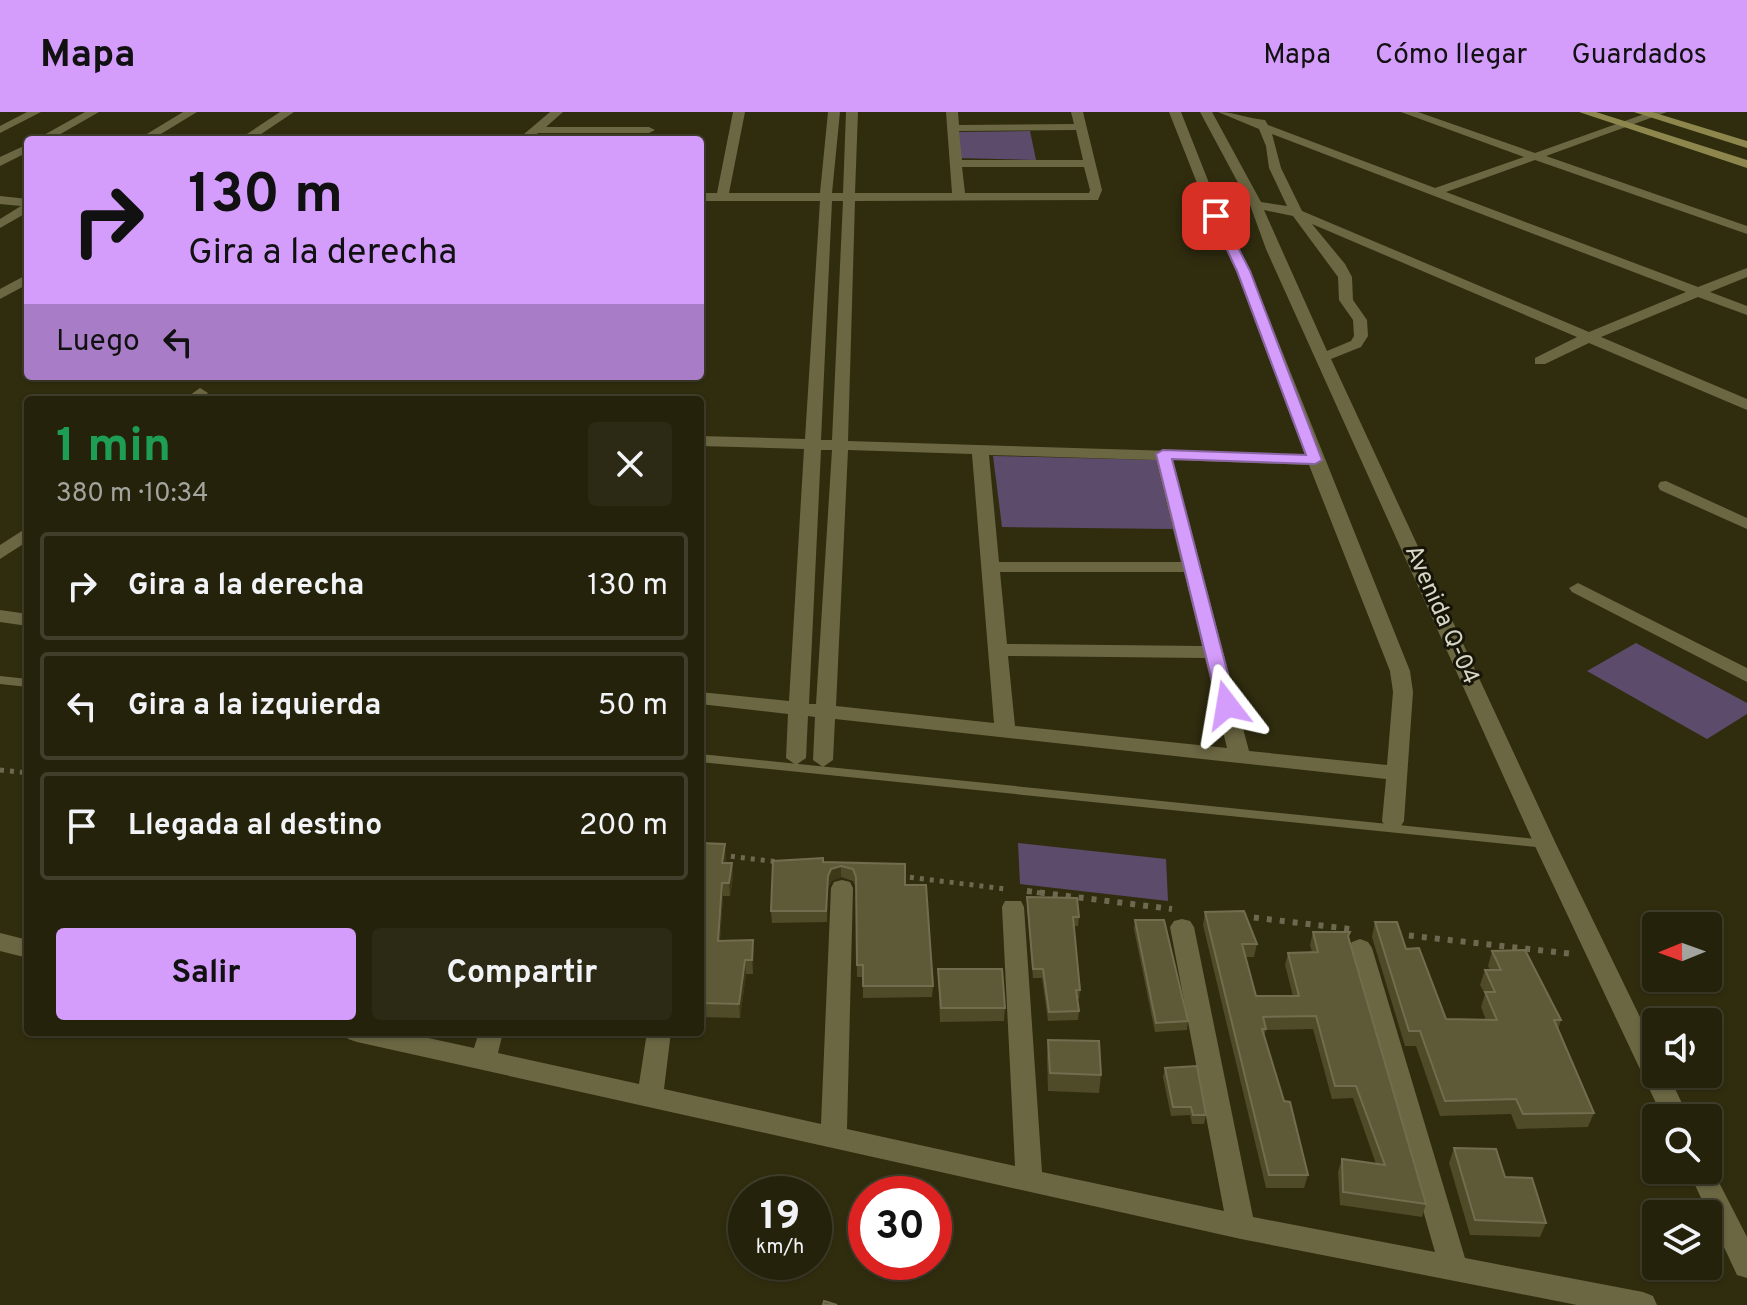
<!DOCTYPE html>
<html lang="es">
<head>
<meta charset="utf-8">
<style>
	body { margin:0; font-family:Overpass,sans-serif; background:#2c2a14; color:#f1f3f6; height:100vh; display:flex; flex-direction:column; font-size:30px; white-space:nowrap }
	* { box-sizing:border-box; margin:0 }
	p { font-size:26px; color:#a3a49d }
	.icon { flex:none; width:44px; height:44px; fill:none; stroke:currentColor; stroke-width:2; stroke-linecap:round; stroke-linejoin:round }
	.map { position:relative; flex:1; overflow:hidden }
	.sheet { position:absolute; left:24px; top:284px; width:680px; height:640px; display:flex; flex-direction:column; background:#24220b; border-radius:8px; box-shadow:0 2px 6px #0004,0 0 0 2px #413f2c }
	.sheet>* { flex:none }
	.top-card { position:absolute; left:24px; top:24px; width:680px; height:244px; border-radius:8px; box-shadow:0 2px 6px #0004,0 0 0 2px #413f2c; background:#d49cfb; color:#111; overflow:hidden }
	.needle { width:52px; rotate:269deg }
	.controls { position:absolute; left:1642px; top:800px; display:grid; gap:16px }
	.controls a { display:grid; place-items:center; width:80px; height:80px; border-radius:8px; background:#24220b; box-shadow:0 2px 6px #0004,0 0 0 2px #413f2c; font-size:40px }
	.speed { position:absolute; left:728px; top:1064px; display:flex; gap:16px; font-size:40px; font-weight:700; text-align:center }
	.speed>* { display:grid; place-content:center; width:104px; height:104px; border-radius:50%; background:#24220b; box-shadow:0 2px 6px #0004,0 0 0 2px #413f2c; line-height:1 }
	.speed small { font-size:20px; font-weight:400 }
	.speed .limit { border:12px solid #d22; background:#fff; color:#111 }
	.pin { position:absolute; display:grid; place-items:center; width:68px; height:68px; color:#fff; margin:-34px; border-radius:16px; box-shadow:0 4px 12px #0006 }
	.me { position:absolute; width:88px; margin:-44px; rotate:346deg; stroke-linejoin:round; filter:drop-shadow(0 0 6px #0008) }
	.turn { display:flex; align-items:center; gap:28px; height:168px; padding:0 32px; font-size:36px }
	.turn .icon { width:104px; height:104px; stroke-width:2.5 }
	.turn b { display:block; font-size:56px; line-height:68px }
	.then { display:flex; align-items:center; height:76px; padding:0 32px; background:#0003; gap:16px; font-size:30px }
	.round { display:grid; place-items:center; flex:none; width:84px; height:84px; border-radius:8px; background:#2c2a14 }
	.headline { display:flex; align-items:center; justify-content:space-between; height:136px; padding:0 32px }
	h1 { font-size:48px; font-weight:700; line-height:60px; color:#1e9e55 }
	.primary-button { display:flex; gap:16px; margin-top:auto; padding:16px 32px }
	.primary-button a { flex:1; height:92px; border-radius:8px; background:#d49cfb; color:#111; font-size:32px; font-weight:700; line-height:92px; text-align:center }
	.primary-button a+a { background:#2c2a14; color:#f1f3f6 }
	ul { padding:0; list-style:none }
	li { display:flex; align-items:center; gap:24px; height:108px; margin:0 16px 12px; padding:0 16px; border:4px solid #413f2c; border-radius:8px }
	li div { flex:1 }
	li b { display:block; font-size:30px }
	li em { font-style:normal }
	header { display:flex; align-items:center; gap:48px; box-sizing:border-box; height:112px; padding:0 40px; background:#d49cfb; color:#111 }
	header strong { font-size:38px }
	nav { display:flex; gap:44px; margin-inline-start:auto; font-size:28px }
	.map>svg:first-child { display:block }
</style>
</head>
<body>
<header>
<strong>Mapa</strong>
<nav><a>Mapa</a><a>Cómo llegar</a><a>Guardados</a></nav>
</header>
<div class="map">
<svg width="1747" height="1193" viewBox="0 0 1747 1193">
	<rect width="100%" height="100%" fill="#302d0f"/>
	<g fill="#5d4b6b">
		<polygon points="1030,19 1036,48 958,46 958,20"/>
		<polygon points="993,344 1156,348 1173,417 1002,415"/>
		<polygon points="1636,531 1747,591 1747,602 1707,627 1587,559"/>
		<polygon points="1018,731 1166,747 1168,789 1020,772"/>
	</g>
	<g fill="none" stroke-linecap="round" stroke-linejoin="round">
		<g stroke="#6c6950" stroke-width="5" stroke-dasharray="4 6" stroke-linecap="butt">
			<polyline points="0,658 28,661"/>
			<polyline points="721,743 778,750"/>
			<polyline points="900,764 1005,777"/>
			<polyline points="1027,779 1040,781"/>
		</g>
		<g stroke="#6c6950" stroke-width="6" stroke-dasharray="5 8" stroke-linecap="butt">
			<polyline points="1027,779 1172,797"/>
			<polyline points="1241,804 1350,817"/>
			<polyline points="1396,822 1573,842"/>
		</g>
		<g fill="#6b6743" fill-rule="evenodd">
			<polygon points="0,564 28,567 28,575 0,572"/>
			<polygon points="700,642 1545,728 1550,729 1552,732 1550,735 1545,736 700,650"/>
		</g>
		<g fill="#6b6743" fill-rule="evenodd">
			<polygon points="27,0 41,0 0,21 0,14"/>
			<polygon points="85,0 99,0 50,28 35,28"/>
			<polygon points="183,0 197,0 151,28 137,28"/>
			<polygon points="280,0 294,0 252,28 238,28"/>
			<polygon points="550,0 563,0 546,15 649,15 655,18 649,21 538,21 530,28 517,28"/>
			<path d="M733 0H745L729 81H820L828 0H840L832 81H843L846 0H858L855 81H952L946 0H958L959 13 1074 12 1071 0H1083L1102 78 1098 88 855 89 848 329 1305 343 1236 159 1210 104 1169 0H1181L1222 104 1250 159 1410 559 1413 580 1404 709 1401 714H1385L1382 709 1386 667 835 607 833 648 823 655 813 648 815 605 808 604 806 646 796 653 786 646 788 602 700 592V580L789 589 804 337 700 334V324L805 327 820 89H700V81H717ZM1076 18 1083 48H962L959 19ZM962 55H1084L1090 78 1089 81H965ZM832 89H843L832 328H821ZM821 338H832L816 592H809ZM848 338 972 342 994 611 836 594ZM989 343 1156 348 1181 450H999ZM1173 348 1309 353 1390 559 1393 580 1387 653 1249 639ZM1000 460H1184L1202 534 1007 532ZM1008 544 1205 546 1227 636 1015 614Z"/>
			<path d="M1200 0H1212L1261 90 1287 94 1269 56 1266 34 1259 17 1218 0C1235 0 1249 7 1265 8L1268 13 1435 76 1524 45 1401 0H1418L1535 41 1650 0H1667L1546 44 1747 114V122L1535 48 1446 80 1698 175 1747 156V165L1710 180 1747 194V203L1698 185 1601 225 1747 287V298L1589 231 1545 252H1535V246L1577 225 1312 112 1345 152 1352 165 1353 188 1367 208 1368 224 1361 235 1331 247 1556 732 1656 938V962H1668L1689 1006H1663L1534 732 1266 137 1250 93ZM1272 22 1686 180 1589 220 1302 99 1281 56ZM1264 98 1293 104 1338 165 1339 188 1353 208 1354 224 1351 229 1327 239Z"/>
			<polygon points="28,32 28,40 0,54 0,45"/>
			<polygon points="0,84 28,87 28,100 0,116 0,107 21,94 0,92"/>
			<polygon points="28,162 28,172 0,187 0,177"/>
			<polygon points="200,276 208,281 201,288 183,288"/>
			<polygon points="1666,369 1747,406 1747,417 1660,378 1658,374 1660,370"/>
			<polygon points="28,415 28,429 0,447 0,433"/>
			<polygon points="1578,471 1747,556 1747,570 1572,480 1569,476"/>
			<polygon points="0,498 28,502 28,514 0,510"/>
			<polygon points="842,768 850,770 853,776 847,1017 1015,1054 1002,795 1005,789 1021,789 1024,795 1042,1060 1224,1099 1170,815 1174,809 1182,807 1190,809 1194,815 1253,1105 1435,1140 1348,836 1352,830 1360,827 1368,830 1372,836 1465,1146 1643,1180 1653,1184 1657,1193 1577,1193 1241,1127 357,930 348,927 345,920 401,920 474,936 479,920 503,920 498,941 639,972 647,920 671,920 664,977 821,1012 831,776 834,770"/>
			<polygon points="0,821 28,828 28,846 0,839"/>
			<polygon points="1708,1049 1747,1125 1747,1166 1737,1163 1688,1058 1708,1058"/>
		</g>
		<g fill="#8e874d" fill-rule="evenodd">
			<polygon points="1579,0 1596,0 1747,48 1747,56"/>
			<polygon points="1634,0 1652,0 1747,29 1747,36"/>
		</g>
	</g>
	<g fill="#4f4a27">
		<polygon points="700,731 726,745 725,751 732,751 733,765 730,784 723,784 720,829 753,828 753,862 746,862 740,906 700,905"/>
		<polygon points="823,750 905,752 905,773 933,874 932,885 863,886 863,865 857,865 856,776 853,769 841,765 831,769 828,776 827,810 772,811 771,799"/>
		<polygon points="1027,785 1079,805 1078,814 1074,814 1080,878 1079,887 1077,887 1079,899 1078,908 1048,909 1042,866 1033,866 1027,794"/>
		<polygon points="1205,800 1257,832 1254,845 1245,845 1256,884 1293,884 1285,853 1288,841 1312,840 1310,833 1313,820 1348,825 1426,1092 1422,1105 1340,1093 1338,1060 1342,1047 1376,1052 1353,986 1332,987 1313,917 1266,918 1264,925 1308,1063 1304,1076 1266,1076 1203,813"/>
		<polygon points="1135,808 1188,909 1187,918 1155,920 1134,817"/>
		<polygon points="1375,810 1406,837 1446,907 1486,908 1481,895 1485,882 1480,873 1485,858 1490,858 1488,854 1492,839 1561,908 1558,917 1594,1001 1588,1015 1517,1017 1511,1002 1440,1004 1416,934 1405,934 1372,825"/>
		<polygon points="938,857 1005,896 1004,909 940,910"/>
		<polygon points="1048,928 1101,963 1099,981 1048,979 1047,945"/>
		<polygon points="1165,956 1206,1003 1204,1012 1192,1012 1190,1003 1171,1004 1163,965"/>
		<polygon points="1454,1036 1505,1065 1546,1111 1540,1125 1470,1123 1449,1051"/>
	</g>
	<g fill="#3d3816">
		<polygon points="725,732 726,745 723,765 722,751"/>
		<polygon points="732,751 733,765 730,784 729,771"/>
		<polygon points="841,754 841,765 831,769 828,776 827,810 828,764 831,757"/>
		<polygon points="722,771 723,784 719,843 718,829"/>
		<polygon points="753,828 754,842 753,862 752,848"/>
		<polygon points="745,848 746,862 740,906 739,892"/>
	</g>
	<g fill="#5e5a38" stroke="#716d4e" stroke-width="2">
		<polygon points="700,731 725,732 722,751 732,751 729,771 722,771 718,829 753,828 752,848 745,848 739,892 700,891"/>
		<polygon points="823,746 823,750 905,752 905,773 926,773 933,874 863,874 863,853 857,853 856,765 853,757 841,754 831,757 828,764 826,799 771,799 773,749"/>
		<polygon points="1027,785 1077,786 1079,805 1073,805 1080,878 1076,878 1079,899 1049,900 1043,857 1033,857"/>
		<polygon points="1244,799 1257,832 1242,832 1256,884 1299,884 1288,841 1318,840 1313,820 1350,820 1348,824 1426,1092 1343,1080 1342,1047 1385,1053 1356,974 1335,974 1316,904 1263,905 1266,917 1262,917 1284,989 1290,990 1308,1063 1269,1063 1205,800"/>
		<polygon points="1135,808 1164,808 1188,909 1156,911"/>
		<polygon points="1375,810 1397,810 1406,837 1419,836 1446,907 1497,908 1485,880 1495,880 1485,858 1501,858 1492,839 1525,838 1561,908 1554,908 1594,1001 1523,1002 1516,987 1445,989 1420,919 1409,919"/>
		<polygon points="938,857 1002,857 1005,896 941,896"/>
		<polygon points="1048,928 1099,929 1101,963 1050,961"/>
		<polygon points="1197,954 1206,1003 1193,1003 1191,995 1173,995 1165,956"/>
		<polygon points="1454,1036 1496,1037 1505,1065 1532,1066 1546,1111 1475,1108"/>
		<polygon points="824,1189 837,1193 823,1193"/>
	</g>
	<polygon fill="#d49cfb" stroke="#8a65a3" stroke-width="2" points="1216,101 1222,104 1250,159 1322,348 1315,352 1172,347 1236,593 1227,598 1218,593 1156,342 1163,338 1306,343 1237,159 1211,104"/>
	<g text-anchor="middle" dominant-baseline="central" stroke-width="6" stroke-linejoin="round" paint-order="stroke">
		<g font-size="24" fill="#d8d6c5" stroke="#161508">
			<text transform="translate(1441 503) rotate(66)">Avenida Q-04</text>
		</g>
	</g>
</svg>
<div class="controls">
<a><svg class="needle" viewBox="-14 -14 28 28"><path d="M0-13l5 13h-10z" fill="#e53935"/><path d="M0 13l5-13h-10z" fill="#a3a49d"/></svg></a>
<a><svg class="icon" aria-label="sound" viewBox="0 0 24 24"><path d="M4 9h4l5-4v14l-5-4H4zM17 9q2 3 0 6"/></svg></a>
<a><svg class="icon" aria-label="search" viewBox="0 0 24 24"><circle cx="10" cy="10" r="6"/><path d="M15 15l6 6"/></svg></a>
<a><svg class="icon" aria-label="layers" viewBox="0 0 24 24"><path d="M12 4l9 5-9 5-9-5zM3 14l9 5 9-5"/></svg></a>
</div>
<div class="speed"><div>19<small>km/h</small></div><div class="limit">30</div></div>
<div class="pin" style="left:1216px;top:104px;background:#d93025"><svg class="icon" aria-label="arrive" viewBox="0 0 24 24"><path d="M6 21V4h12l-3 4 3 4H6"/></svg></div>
<svg class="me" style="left:1227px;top:593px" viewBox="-20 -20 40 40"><path d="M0-17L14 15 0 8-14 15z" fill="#d49cfb" stroke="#fff" stroke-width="4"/></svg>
<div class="top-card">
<div class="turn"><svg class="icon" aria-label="right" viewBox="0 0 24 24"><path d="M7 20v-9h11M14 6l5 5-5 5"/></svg><div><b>130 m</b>Gira a la derecha</div></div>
<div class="then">Luego<svg class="icon" aria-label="left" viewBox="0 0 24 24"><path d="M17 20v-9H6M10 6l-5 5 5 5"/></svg></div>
</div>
<section class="sheet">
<div class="headline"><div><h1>1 min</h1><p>380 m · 10:34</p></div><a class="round"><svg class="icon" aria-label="close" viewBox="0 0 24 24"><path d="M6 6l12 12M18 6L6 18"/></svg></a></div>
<ul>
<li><svg class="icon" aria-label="right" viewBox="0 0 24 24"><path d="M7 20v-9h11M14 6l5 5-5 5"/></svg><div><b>Gira a la derecha</b></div><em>130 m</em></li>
<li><svg class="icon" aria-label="left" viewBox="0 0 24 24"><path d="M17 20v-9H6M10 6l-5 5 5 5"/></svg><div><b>Gira a la izquierda</b></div><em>50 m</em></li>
<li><svg class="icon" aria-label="arrive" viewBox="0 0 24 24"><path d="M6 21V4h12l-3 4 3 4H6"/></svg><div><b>Llegada al destino</b></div><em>200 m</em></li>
</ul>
<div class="primary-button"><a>Salir</a><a>Compartir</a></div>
</section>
</div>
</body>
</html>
